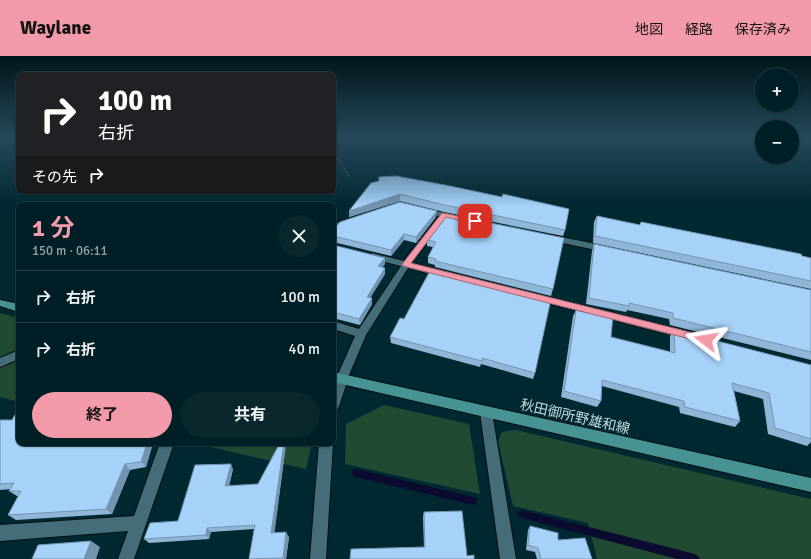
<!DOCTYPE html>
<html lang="ja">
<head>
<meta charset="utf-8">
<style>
	body { margin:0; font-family:Signika,"Noto Sans JP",sans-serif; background:#0a272d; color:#f1f3f6; height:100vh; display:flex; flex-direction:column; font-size:15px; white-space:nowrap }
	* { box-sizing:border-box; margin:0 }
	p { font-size:13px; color:#95a2a7 }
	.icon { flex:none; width:22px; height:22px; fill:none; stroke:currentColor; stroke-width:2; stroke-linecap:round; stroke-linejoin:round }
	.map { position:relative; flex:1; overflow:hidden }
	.sheet { position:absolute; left:16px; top:146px; width:320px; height:244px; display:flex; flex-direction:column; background:#001e25; border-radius:8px; box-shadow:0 1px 3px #0004,0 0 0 1px #223c42 }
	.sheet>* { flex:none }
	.hud { position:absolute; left:16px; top:16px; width:320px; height:122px; border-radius:8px; box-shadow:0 1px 3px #0004,0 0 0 1px #223c42; background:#202124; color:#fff; overflow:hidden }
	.fabs { position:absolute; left:755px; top:12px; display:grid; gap:8px }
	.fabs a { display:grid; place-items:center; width:44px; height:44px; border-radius:50%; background:#001e25; box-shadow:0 1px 3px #0004,0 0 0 1px #223c42; font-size:20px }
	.pin { position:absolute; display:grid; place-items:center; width:34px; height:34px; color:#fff; margin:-17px; border-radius:8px; box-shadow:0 2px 6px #0006 }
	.me { position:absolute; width:44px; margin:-22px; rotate:284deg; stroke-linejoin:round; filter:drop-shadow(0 0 3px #0008) }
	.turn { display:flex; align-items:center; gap:14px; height:84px; padding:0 16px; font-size:18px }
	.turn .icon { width:52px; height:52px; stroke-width:2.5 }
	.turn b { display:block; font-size:28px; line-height:34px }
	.then { display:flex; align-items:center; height:38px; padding:0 16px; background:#0003; gap:8px; font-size:15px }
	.round { display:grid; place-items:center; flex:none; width:42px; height:42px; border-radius:21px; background:#0a272d }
	.overview { display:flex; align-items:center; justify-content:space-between; height:68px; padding:0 16px }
	h1 { font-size:24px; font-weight:700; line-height:30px; color:#f39aaa }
	.button { display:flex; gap:8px; margin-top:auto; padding:8px 16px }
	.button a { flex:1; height:46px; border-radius:24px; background:#f39aaa; color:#111; font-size:16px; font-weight:700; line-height:46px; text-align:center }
	.button a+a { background:#0a272d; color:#f1f3f6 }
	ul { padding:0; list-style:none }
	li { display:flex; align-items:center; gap:12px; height:52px; padding:0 16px; border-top:1px solid #223c42 }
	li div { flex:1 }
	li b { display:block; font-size:15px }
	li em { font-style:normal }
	header { display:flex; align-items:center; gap:24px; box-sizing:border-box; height:56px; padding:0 20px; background:#f39aaa; color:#111 }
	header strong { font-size:19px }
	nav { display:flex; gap:22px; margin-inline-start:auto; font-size:14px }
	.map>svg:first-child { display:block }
</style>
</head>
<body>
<header>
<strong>Waylane</strong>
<nav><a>地図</a><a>経路</a><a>保存済み</a></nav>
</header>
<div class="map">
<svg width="811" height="503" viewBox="0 0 811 503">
	<rect width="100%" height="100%" fill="#002831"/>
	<g fill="#214a32">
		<polygon points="0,257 19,262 19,293 0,301"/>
		<polygon points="19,303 19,346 0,341 0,312"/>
		<polygon points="384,349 469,368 480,438 345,408 346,368"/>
		<polygon points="516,374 811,443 811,503 597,503 588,467 513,450 498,385 502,376"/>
		<polygon points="194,387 312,387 306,413"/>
	</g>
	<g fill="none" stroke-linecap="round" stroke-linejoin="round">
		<g fill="#0b0a2f" fill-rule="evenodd">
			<polygon points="356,413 473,441 476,442 477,445 476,448 473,449 356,421 353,420 352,417 353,414"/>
			<polygon points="522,454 695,498 698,500 700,503 677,503 522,462 519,461 518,458 519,455"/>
		</g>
		<defs>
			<g id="minor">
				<polygon points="421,152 460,160 464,162 460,164 446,161 412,207 445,216 447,218 442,221 408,212 366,279 346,326 342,328 338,326 336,323 355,280 333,273 333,265 359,273 401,210 369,202 368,200 372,197 404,205 439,160 421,156"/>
				<polygon points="350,163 354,165 353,167 333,173 333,168"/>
				<polygon points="551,179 606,190 610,193 606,196 548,184 547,182 548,180"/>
				<polygon points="539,239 686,275 690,276 691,279 690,282 686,283 536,244 534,242"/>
				<polygon points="19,294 19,303 0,311 0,302"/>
				<polygon points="486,351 490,352 492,356 516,503 500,503 480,356 482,352"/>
				<polygon points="160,387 174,387 134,503 118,503 128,475 0,485 0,469 134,460"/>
			</g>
			<g id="tertiary">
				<polygon points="342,318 346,320 348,323 339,350 337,354 333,355 333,332 338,320"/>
				<polygon points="319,387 333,387 326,503 310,503"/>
			</g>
			<g id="primary">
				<polygon points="0,244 19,248 19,256 0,250"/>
				<polygon points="333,316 811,422 811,436 333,326"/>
			</g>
		</defs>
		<use href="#minor" stroke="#000f14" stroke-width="2"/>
		<use href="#tertiary" stroke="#000f14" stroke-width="2"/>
		<use href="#primary" stroke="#000f14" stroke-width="2"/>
		<polyline stroke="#496a72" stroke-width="1.5" stroke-dasharray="2 2" stroke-linecap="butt" points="333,95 349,120"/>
		<use href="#minor" fill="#456d77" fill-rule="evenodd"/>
		<use href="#tertiary" fill="#456d77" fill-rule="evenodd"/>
		<use href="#primary" fill="#479391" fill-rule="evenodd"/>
	</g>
	<g fill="#8fb5d7">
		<polygon points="371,127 565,174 563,180 444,156 400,145 349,161"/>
		<polygon points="447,158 553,233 551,240 435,211 435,209 428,207 428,201 433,191 427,190 427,184"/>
		<polygon points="597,160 640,169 641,166 811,202 811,233 593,187 594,166"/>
		<polygon points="436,161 416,187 404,184 391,200 333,186 333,175"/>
		<polygon points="594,188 811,234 811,304 670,269 669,263 627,254 626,256 586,248 592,195"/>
		<polygon points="333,189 385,202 385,208 382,211 385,218 370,242 372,242 372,248 360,269 333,262"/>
		<polygon points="588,252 611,281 670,296 670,280 674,274 811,309 811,386 807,390 768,378 763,343 734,335 740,365 735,371 680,357 679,351 602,330 601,345 597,351 561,341 573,260 576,254 586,256"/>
		<polygon points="404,263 535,317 533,323 481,308 480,311 391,287 390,281"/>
		<polygon points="0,364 19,387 91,388 153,387 146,411 130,414 112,458 16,464 8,459 18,440 17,440 9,435 11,433 0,434"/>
		<polygon points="280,387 286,387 286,388 274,477 289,481 286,503 249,503 254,473 211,476 209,483 149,487 144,483 178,465 233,413 229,430 258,428"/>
		<polygon points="424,456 467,500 424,492 423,461"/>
		<polygon points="530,470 558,484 592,503 537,503 535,496 526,494 528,474"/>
	</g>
	<g fill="#7493af">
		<polygon points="400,138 400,145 349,161 349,155"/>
		<polygon points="437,155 436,161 416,187 416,181"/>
		<polygon points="404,178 404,184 391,200 391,194"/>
		<polygon points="385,202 385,208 378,216 378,210"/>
		<polygon points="385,212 385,218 367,247 367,241"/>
		<polygon points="372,242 372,248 360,269 359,263"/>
		<polygon points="83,387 91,387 88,395 82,389"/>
		<polygon points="147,387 153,387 146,411 141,406"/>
		<polygon points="284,387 286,387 286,388 274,481 271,477"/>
		<polygon points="125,408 130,414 112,458 106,453"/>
		<polygon points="231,408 233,413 228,435 225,430"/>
		<polygon points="207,472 211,476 209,483 206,479"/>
		<polygon points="286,476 289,481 286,503 284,503 283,502"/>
		<polygon points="91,485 100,491 96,503 84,503"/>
	</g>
	<g fill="#a6d2fa" stroke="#7493af">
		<polygon points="396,120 450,130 502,141 503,138 569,153 565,174 445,149 400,138 349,155 371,127 379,125 379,121"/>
		<polygon points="400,146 437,155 416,181 404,178 391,194 333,180 333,175 340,166"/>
		<polygon points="447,158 564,182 553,233 435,205 436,203 428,201 436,186 427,184"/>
		<polygon points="597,160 640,169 641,166 801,198 802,200 811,202 811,225 595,180"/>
		<polygon points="594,188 811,234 811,296 673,262 673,257 629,247 629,250 589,242"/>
		<polygon points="333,189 385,202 378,210 385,212 367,241 372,242 359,263 333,256"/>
		<polygon points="431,213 551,243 535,317 482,302 482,305 390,281 400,262 404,263"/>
		<polygon points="588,252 613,259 611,281 675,297 674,274 811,309 811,383 775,372 769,337 732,327 740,365 685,351 684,345 602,324 601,345 564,335 576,254 587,257"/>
		<polygon points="19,356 19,387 83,387 82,389 99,387 147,387 141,406 125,408 106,453 8,459 21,435 9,435 14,427 0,428 0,364 12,364 16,357"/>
		<polygon points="280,387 284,387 271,477 286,476 283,502 249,503 255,469 207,472 206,479 144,483 150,467 178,465 195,409 231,408 225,430 258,428"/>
		<polygon points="462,455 467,500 474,499 474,503 350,503 351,493 425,491 424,456"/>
		<polygon points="530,470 558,477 558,484 585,482 592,503 541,503 538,492 528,489"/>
		<polygon points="91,485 84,503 32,503 38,489"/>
	</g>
	<linearGradient id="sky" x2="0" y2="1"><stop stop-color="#00161b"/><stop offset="0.54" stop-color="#26485a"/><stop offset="1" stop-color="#26485a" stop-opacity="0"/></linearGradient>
	<rect width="811" height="151" fill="url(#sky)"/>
	<polygon fill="#f39aaa" stroke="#9e646e" points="442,157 475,163 479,165 475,168 446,161 411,207 706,280 709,281 711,284 709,286 706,287 403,210 402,209 403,207"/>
	<g text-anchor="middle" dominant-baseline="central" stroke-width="4" stroke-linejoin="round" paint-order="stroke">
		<g font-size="14" fill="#c6dbe1" stroke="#002831">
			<text transform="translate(575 361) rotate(13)">秋田御所野雄和線</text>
		</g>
	</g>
</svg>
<div class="fabs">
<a>+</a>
<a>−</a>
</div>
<div class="pin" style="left:475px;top:165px;background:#d93025"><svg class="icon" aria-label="arrive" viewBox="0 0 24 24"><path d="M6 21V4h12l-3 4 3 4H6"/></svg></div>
<svg class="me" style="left:706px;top:284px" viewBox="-20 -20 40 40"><path d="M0-17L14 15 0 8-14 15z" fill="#f39aaa" stroke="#fff" stroke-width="4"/></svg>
<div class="hud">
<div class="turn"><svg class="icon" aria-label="right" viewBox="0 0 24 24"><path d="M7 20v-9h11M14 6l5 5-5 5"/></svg><div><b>100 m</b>右折</div></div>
<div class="then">その先<svg class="icon" aria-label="right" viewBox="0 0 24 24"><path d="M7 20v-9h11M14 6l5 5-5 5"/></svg></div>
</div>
<section class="sheet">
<div class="overview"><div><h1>1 分</h1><p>150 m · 06:11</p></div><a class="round"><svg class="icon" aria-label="close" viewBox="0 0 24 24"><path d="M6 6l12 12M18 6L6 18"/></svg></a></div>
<ul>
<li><svg class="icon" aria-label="right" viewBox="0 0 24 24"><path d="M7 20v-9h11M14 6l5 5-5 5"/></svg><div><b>右折</b></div><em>100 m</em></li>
<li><svg class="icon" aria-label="right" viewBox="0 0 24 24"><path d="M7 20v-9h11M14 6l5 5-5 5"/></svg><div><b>右折</b></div><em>40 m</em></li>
</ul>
<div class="button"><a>終了</a><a>共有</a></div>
</section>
</div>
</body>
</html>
